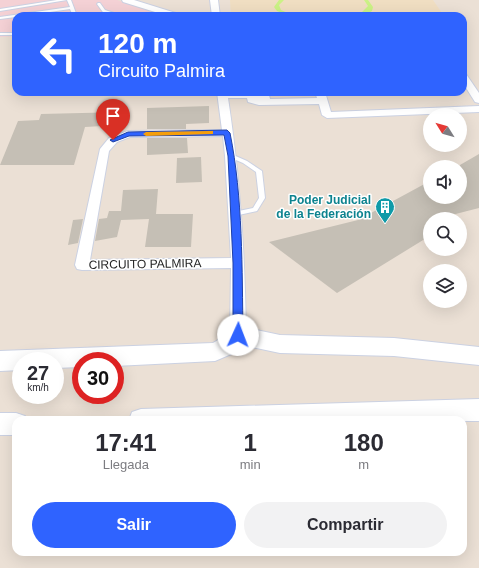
<!DOCTYPE html>
<html lang="es">
<head>
<meta charset="utf-8">
<style>
	body { margin:0; font-family:Helvetica,sans-serif; background:#f2f2f3; color:#2b2b33; height:100vh; display:flex; flex-direction:column; font-size:15px; white-space:nowrap }
	* { box-sizing:border-box; margin:0 }
	p { font-size:13px; color:#7c7c81 }
	.icon { flex:none; width:22px; height:22px; fill:none; stroke:currentColor; stroke-width:2; stroke-linecap:round; stroke-linejoin:round }
	.map { position:relative; flex:1; overflow:hidden }
	.sheet { position:absolute; left:12px; top:416px; width:455px; height:140px; display:flex; flex-direction:column; background:#fff; border-radius:12px; box-shadow:0 4px 16px #0002 }
	.sheet>* { flex:none }
	.guide { position:absolute; left:12px; top:12px; width:455px; height:84px; border-radius:12px; box-shadow:0 4px 16px #0002; background:#2f63ff; color:#fff; overflow:hidden }
	.needle { width:26px; rotate:307deg }
	.fabs { position:absolute; left:423px; top:108px; display:grid; gap:8px }
	.fabs a { display:grid; place-items:center; width:44px; height:44px; border-radius:50%; background:#fff; box-shadow:0 4px 16px #0002; font-size:20px }
	.speed { position:absolute; left:12px; top:352px; display:flex; gap:8px; font-size:20px; font-weight:700; text-align:center }
	.speed>* { display:grid; place-content:center; width:52px; height:52px; border-radius:50%; background:#fff; box-shadow:0 4px 16px #0002; line-height:1 }
	.speed small { font-size:10px; font-weight:400 }
	.speed .limit { border:6px solid #d22; background:#fff; color:#111 }
	.pin { position:absolute; display:grid; place-items:center; width:34px; height:34px; color:#fff; margin:-41px -17px; border-radius:50% 50% 50% 0; rotate:-45deg; box-shadow:0 0 4px #0007 }
	.pin .icon { rotate:45deg }
	.me { position:absolute; width:44px; margin:-22px; rotate:2deg; stroke-linejoin:round; filter:drop-shadow(0 0 3px #0008) }
	.turn { display:flex; align-items:center; gap:14px; height:84px; padding:0 20px; font-size:18px }
	.turn .icon { width:52px; height:52px; stroke-width:2.5 }
	.turn b { display:block; font-size:28px; line-height:34px }
	.eta { display:flex; justify-content:space-evenly; align-items:center; height:68px; text-align:center }
	.eta b { font-size:24px; font-weight:600; line-height:28px }
	.button { display:flex; gap:8px; margin-top:auto; padding:8px 20px }
	.button a { flex:1; height:46px; border-radius:24px; background:#2f63ff; color:#fff; font-size:16px; font-weight:600; line-height:46px; text-align:center }
	.button a+a { background:#f2f2f3; color:#2b2b33 }
	.map>svg:first-child { display:block }
</style>
</head>
<body>
<div class="map">
<svg width="479" height="568" viewBox="0 0 479 568">
	<rect width="100%" height="100%" fill="#ebe0d5"/>
	<polygon fill="#f0dec2" points="230,0 433,0 444,16 231,16"/>
	<polygon fill="#f4d1d5" points="0,0 117,0 166,16 16,16 16,36 0,37"/>
	<polygon fill="#cbf285" points="279,0 284,0 279,5 281,10 290,14 362,12 368,6 364,0 368,0 373,7 372,11 363,16 280,16 280,15 285,14 277,11 274,7"/>
	<g fill="#c5bfb5">
		<polygon points="209,106 209,123 186,124 186,129 147,129 147,108"/>
		<polygon points="123,112 121,125 85,127 74,165 0,165 18,121 39,120 41,114"/>
		<polygon points="147,138 187,138 188,153 147,155"/>
		<polygon points="479,154 479,208 436,219 430,219 430,223 426,226 428,237 337,293 269,242 358,220 430,181 430,197 460,197 460,165"/>
		<polygon points="201,157 202,182 176,183 177,158"/>
		<polygon points="158,189 156,214 193,214 191,247 145,247 149,219 121,220 117,237 95,241 99,219 107,218 109,211 121,211 123,190"/>
		<polygon points="83,219 78,243 68,245 73,220"/>
	</g>
	<g fill="none" stroke-linecap="round" stroke-linejoin="round">
		<defs>
			<g id="lane">
				<polygon points="57,0 67,0 0,11 0,9"/>
				<polygon points="67,0 71,0 77,16 73,16 70,9 23,16 16,16 16,17 0,19 0,17 70,7"/>
				<polygon points="98,3 100,3 105,10 123,16 117,16 108,13 107,15 105,15 97,4"/>
				<rect x="0" y="33" width="16" height="2"/>
				<polygon points="231,154 247,161 262,171 265,198 257,211 234,216 231,214 234,212 253,208 259,198 256,172 243,163 229,157 228,156"/>
			</g>
			<g id="street">
				<polygon points="122,0 134,0 179,14 180,16 168,16 123,2"/>
				<polygon points="210,0 218,0 220,16 212,16"/>
				<polygon points="463,73 466,74 479,93 479,103 475,102 463,83"/>
				<path d="M217 92H258L269 95 270 99 317 98 315 92H325L331 112 479 106V112L327 118 322 115 319 104 259 105 248 102 247 98H228C240 177 245 255 246 335L243 339 238 341 233 339 230 335 231 268 82 270 77 269 75 265 100 149 109 138 128 131 222 130ZM223 136 225 156 231 258 90 260 109 151 117 142 130 137Z"/>
			</g>
			<g id="secondary">
				<path d="M238 326 280 335 394 338 479 347V365L394 356 280 353 242 345 236 352 215 361 115 366V361H81V367L55 368V361H21V370L0 371V351L213 343C223 338 228 330 238 326Z"/>
				<polygon points="479,399 479,421 129,420 132,412 141,409"/>
				<polygon points="0,413 16,413 25,416 26,420 16,420 16,435 0,435"/>
			</g>
		</defs>
		<use href="#lane" stroke="#cbd1e2" stroke-width="2"/>
		<use href="#street" stroke="#cbd1e2" stroke-width="2"/>
		<use href="#secondary" stroke="#cbd1e2" stroke-width="2"/>
		<use href="#lane" fill="#fff" fill-rule="evenodd"/>
		<use href="#street" fill="#fff" fill-rule="evenodd"/>
		<use href="#secondary" fill="#fff" fill-rule="evenodd"/>
	</g>
	<path fill="#2f63ff" stroke="#1f40a6" d="M227 130 230 133C243 197 242 270 243 335L242 338H235L233 335V263L228 156 224 135 129 136 113 142 110 140 128 132Z"/>
	<polygon fill="#f59e0b" points="210,131 213,131 213,134 146,136 143,134 146,132"/>
	<defs>
		<symbol id="building-pin" viewBox="-11 -11 22 30"><path d="M0 17L-7.5 6A9.5 9.5 0 1 1 7.5 6Z" fill="#0f9aa8" stroke="#fff"/><path d="M-4-6H4V6H1V3H-1V6H-4ZM-2.5-4.3h1.7v1.8h-1.7ZM.8-4.3h1.7v1.8H.8ZM-2.5-1h1.7V.8h-1.7ZM.8-1h1.7V.8H.8Z" fill="#fff"/></symbol>
	</defs>
	<g fill-rule="evenodd">
		<use href="#building-pin" x="374" y="196" width="22" height="30"/>
	</g>
	<g text-anchor="middle" dominant-baseline="central" stroke-width="3" stroke-linejoin="round" paint-order="stroke">
		<g font-size="12" font-weight="bold" fill="#0d838f" stroke="#fff" text-anchor="end">
			<text x="371" y="200">Poder Judicial<tspan x="371" dy="14">de la Federación</tspan></text>
		</g>
		<g font-size="12" fill="#262626" stroke="#fff">
			<text transform="translate(145 264) rotate(-1)">CIRCUITO PALMIRA</text>
		</g>
	</g>
</svg>
<div class="fabs">
<a><svg class="needle" viewBox="-14 -14 28 28"><path d="M0-13l5 13h-10z" fill="#e53935"/><path d="M0 13l5-13h-10z" fill="#7c7c81"/></svg></a>
<a><svg class="icon" aria-label="sound" viewBox="0 0 24 24"><path d="M4 9h4l5-4v14l-5-4H4zM17 9q2 3 0 6"/></svg></a>
<a><svg class="icon" aria-label="search" viewBox="0 0 24 24"><circle cx="10" cy="10" r="6"/><path d="M15 15l6 6"/></svg></a>
<a><svg class="icon" aria-label="layers" viewBox="0 0 24 24"><path d="M12 4l9 5-9 5-9-5zM3 14l9 5 9-5"/></svg></a>
</div>
<div class="speed"><div>27<small>km/h</small></div><div class="limit">30</div></div>
<div class="pin" style="left:113px;top:140px;background:#d93025"><svg class="icon" aria-label="arrive" viewBox="0 0 24 24"><path d="M6 21V4h12l-3 4 3 4H6"/></svg></div>
<svg class="me" style="left:238px;top:335px" viewBox="-20 -20 40 40"><circle r="19" fill="#fff"/><path d="M0-13L10 11 0 6-10 11z" fill="#2f63ff"/></svg>
<div class="guide">
<div class="turn"><svg class="icon" aria-label="left" viewBox="0 0 24 24"><path d="M17 20v-9H6M10 6l-5 5 5 5"/></svg><div><b>120 m</b>Circuito Palmira</div></div>
</div>
<section class="sheet">
<div class="eta">
<div><b>17:41</b><p>Llegada</p></div>
<div><b>1</b><p>min</p></div>
<div><b>180</b><p>m</p></div>
</div>
<div class="button"><a>Salir</a><a>Compartir</a></div>
</section>
</div>
</body>
</html>
